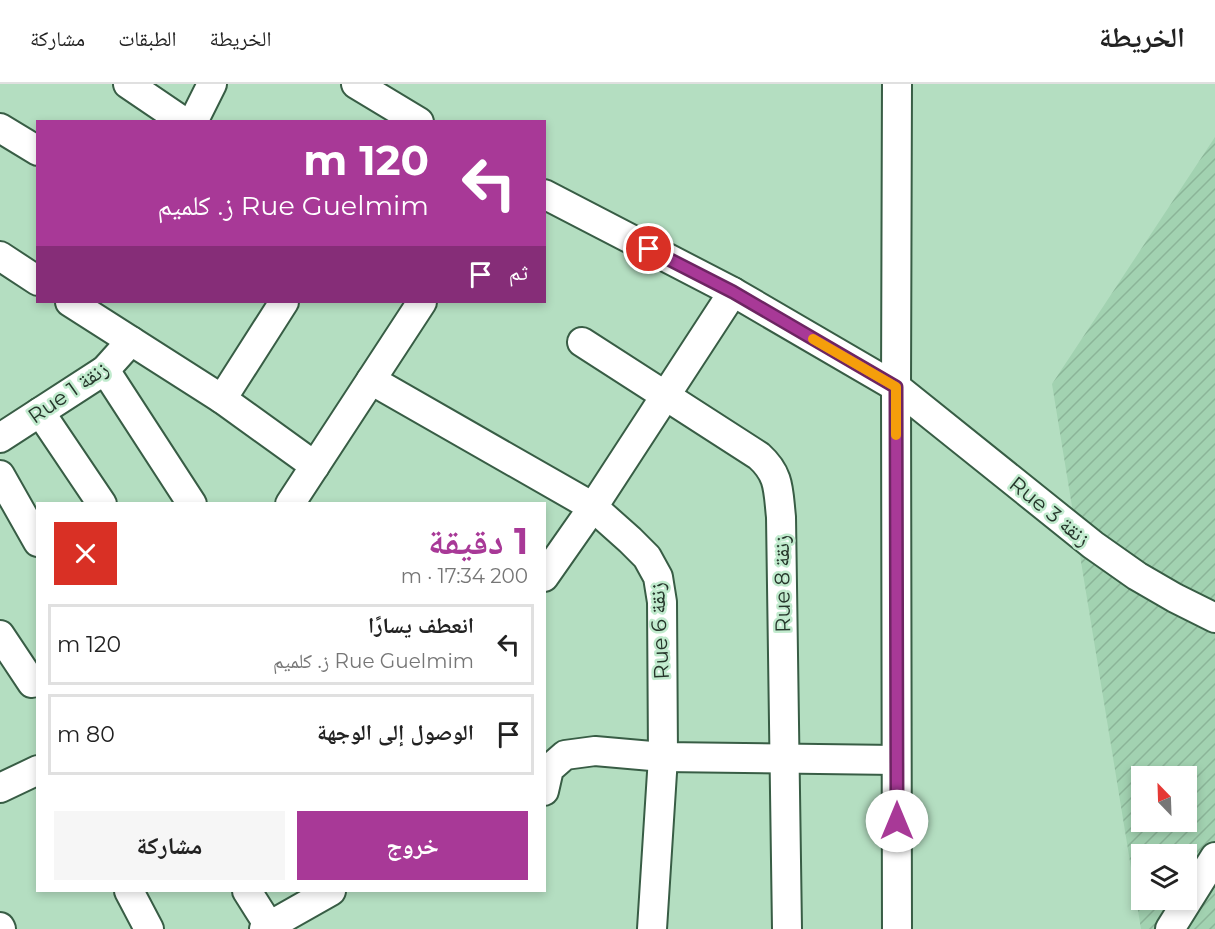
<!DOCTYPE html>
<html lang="ar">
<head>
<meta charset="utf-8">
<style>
	body { margin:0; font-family:Montserrat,"Noto Naskh Arabic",sans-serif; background:#f6f6f6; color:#222; direction:rtl; height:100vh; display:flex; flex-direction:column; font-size:22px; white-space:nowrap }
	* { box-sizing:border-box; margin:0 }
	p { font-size:20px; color:#767676 }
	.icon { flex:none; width:33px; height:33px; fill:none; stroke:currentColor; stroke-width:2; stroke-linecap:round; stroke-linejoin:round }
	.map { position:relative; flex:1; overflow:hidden; direction:ltr }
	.drawer { position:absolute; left:36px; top:418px; width:510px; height:390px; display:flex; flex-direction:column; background:#fff; border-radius:0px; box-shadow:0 3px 9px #0003; direction:rtl }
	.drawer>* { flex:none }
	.top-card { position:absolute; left:36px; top:36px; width:510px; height:183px; border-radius:0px; box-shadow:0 3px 9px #0003; direction:rtl; background:#a83997; color:#fff; overflow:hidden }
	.needle { width:39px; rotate:337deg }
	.fabs { position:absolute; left:1131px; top:682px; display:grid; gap:12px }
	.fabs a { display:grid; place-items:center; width:66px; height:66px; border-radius:0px; background:#fff; box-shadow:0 3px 9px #0003; font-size:30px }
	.pin { position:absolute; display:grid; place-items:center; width:51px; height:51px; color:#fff; margin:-26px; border:3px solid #fff; border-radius:50%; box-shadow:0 2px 6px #0007 }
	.me { position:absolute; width:66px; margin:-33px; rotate:0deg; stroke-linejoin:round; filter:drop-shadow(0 0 4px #0008) }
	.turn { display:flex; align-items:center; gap:21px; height:126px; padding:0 18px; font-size:27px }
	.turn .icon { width:78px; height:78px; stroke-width:2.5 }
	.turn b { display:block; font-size:42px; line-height:51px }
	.then { display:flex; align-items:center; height:57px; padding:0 18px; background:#0003; gap:12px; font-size:22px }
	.round { display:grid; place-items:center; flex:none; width:63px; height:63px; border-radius:0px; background:#f6f6f6 }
	.headline { display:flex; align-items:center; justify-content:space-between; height:102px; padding:0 18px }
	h1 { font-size:36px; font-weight:700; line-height:45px; color:#a83997 }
	.primary-button { display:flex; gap:12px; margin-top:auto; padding:12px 18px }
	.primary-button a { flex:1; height:69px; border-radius:0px; background:#a83997; color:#fff; font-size:24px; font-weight:700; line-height:69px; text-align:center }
	.primary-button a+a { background:#f6f6f6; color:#222 }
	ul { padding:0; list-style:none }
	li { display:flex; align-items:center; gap:18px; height:81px; margin:0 12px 9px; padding:0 6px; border:3px solid #e0e0e0; border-radius:0px }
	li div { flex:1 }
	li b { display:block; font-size:22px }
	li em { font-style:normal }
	header { display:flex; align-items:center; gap:36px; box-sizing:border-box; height:84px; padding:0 30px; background:#fff; border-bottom:2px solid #e0e0e0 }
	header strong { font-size:28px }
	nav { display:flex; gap:33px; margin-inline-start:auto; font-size:21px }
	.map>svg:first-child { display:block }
</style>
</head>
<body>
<header>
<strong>الخريطة</strong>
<nav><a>الخريطة</a><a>الطبقات</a><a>مشاركة</a></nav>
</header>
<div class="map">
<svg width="1215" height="845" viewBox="0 0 1215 845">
	<defs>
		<pattern id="industrial-furrows" width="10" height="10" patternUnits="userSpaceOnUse" patternTransform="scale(1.5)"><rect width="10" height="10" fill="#a2d2b1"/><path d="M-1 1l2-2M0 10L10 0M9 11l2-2" fill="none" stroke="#8bb598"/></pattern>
	</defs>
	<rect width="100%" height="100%" fill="#b4dec1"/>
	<path fill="url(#industrial-furrows)" fill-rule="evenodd" d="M1215 53V845H1141L1052 300ZM1142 693H1186V738H1142ZM1142 771H1186V816H1142Z"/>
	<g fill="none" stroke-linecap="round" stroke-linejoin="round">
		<defs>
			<g id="minor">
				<polyline points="128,0 184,38"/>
				<polyline points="356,0 419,38"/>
				<polyline points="193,38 212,0"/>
				<polyline points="0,44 38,67"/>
				<polyline points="544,110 733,208 896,303 1093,461 1137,492 1175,514 1215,534"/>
				<polyline points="0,172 38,197"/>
				<polyline points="70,218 222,315 315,382"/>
				<path d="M582 258 759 372C780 391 778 406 781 433L787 845"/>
				<polyline points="105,286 192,420"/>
				<polyline points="371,296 593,423 630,456 647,473 658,493 662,518 663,673 652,845"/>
				<polyline points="222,315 284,218"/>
				<polyline points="40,328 102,420"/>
				<polyline points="0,354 105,286 131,257"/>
				<polyline points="0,391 38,458"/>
				<polyline points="290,420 422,218"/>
				<polyline points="544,493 593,423 733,208"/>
				<polyline points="0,551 32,599"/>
				<polyline points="0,704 38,686"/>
				<polyline points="544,707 549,685 565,671 595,667 663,673 896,676"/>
				<polyline points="129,807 149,845"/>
				<polyline points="247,807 271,845"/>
				<polyline points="0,843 1,845"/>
				<polyline points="264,845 331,807"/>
				<polyline points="897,845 896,303 897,0"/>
				<polyline points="1170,845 1215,773"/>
			</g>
		</defs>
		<use href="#minor" stroke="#385d45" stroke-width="32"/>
		<use href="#minor" stroke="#fff" stroke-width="28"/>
	</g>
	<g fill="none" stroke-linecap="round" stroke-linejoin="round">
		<defs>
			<polyline id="route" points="649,165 733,208 896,303 897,737"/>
		</defs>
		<use href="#route" stroke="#6d2562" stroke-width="15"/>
		<use href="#route" stroke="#a83997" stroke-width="10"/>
		<polyline stroke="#f59e0b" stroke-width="10" points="813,255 896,303 896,351"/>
	</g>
	<g text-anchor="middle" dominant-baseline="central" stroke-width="5" stroke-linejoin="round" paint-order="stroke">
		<g font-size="21" fill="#26362b" stroke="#c1ebce">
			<text transform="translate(68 308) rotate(-35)">Rue 1 زنقة</text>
			<text transform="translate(1050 427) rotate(39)">Rue 3 زنقة</text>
			<text transform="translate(782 500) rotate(-91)">Rue 8 زنقة</text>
			<text transform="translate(659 547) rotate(-93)">Rue 6 زنقة</text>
		</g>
	</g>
</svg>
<div class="fabs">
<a><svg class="needle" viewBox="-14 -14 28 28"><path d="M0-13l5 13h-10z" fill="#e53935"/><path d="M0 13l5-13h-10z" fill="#767676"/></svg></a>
<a><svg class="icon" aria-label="layers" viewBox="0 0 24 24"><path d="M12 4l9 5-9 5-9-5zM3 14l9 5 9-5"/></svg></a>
</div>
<div class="pin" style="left:649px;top:165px;background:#d93025"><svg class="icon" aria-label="arrive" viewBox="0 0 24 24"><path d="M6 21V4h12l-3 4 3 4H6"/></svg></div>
<svg class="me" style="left:897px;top:737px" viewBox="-20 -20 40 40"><circle r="19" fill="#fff"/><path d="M0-13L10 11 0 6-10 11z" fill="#a83997"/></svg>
<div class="top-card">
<div class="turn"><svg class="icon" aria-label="left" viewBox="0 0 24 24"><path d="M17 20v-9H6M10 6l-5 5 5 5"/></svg><div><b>120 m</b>Rue Guelmim ز. كلميم</div></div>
<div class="then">ثم<svg class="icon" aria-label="arrive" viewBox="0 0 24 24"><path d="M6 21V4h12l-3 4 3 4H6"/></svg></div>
</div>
<section class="drawer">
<div class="headline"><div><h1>1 دقيقة</h1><p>200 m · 17:34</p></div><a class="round" style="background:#d93025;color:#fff"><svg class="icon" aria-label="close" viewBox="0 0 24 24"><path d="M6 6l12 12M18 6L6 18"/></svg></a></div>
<ul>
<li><svg class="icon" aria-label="left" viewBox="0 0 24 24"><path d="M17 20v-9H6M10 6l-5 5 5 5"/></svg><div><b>انعطف يسارًا</b><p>Rue Guelmim ز. كلميم</p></div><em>120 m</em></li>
<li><svg class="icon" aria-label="arrive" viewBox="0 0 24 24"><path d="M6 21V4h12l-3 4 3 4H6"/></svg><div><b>الوصول إلى الوجهة</b></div><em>80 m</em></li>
</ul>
<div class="primary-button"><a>خروج</a><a>مشاركة</a></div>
</section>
</div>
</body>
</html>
